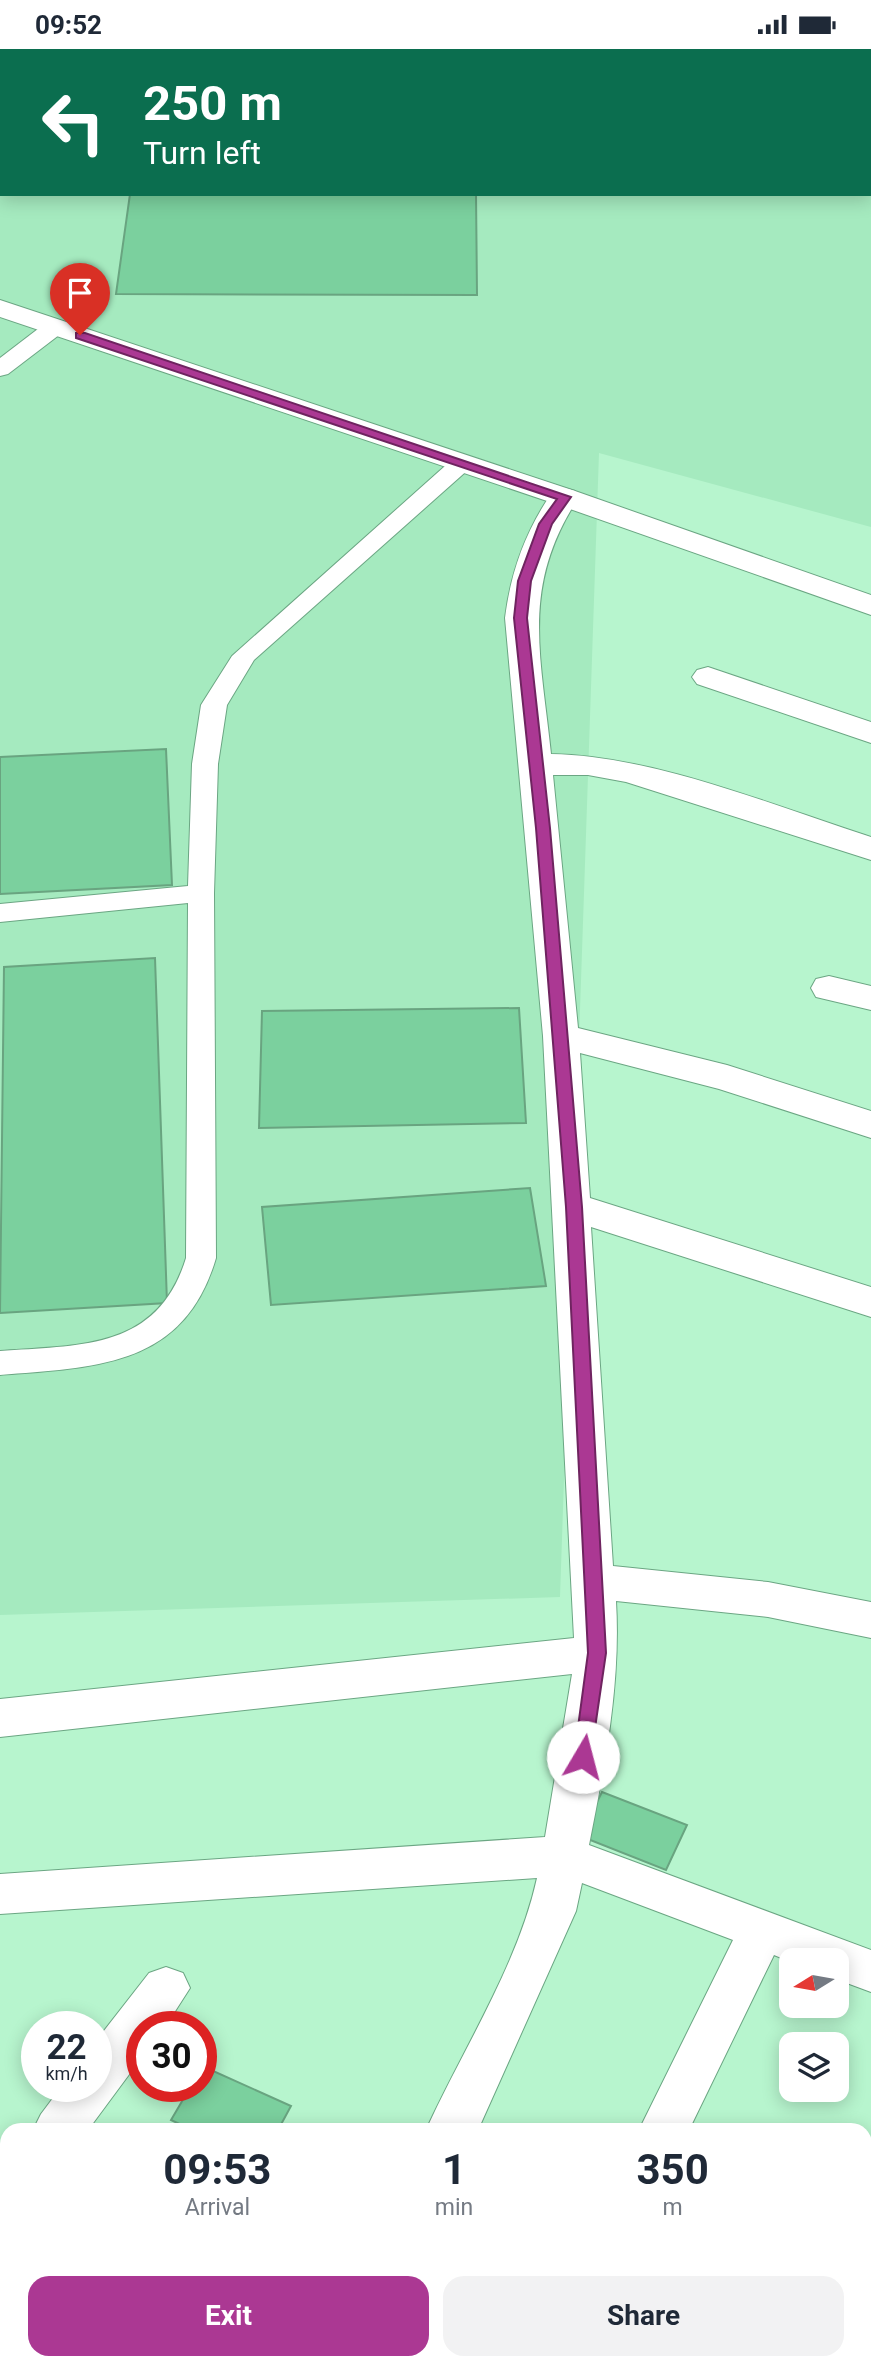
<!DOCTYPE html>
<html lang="en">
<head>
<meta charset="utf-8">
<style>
	body { margin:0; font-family:Roboto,sans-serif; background:#f2f2f3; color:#1f2937; height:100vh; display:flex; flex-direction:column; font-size:26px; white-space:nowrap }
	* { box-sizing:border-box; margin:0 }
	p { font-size:23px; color:#747a83 }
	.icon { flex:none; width:38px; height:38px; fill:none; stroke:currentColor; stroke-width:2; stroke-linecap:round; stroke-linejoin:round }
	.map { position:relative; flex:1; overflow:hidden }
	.details { position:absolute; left:0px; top:2074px; width:872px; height:247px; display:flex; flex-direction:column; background:#fff; border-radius:21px 21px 0 0; box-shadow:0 4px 18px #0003 }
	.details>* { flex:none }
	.hud { position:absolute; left:0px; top:0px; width:872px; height:147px; box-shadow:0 4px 18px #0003; background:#0b6e4f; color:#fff; overflow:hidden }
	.needle { width:46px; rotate:259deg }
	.controls { position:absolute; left:779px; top:1899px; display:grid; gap:14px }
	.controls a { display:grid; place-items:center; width:70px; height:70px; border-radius:14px; background:#fff; box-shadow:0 4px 18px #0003; font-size:35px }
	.speed { position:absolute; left:21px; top:1962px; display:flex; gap:14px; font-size:35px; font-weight:700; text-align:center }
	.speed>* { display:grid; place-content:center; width:91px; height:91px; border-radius:50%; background:#fff; box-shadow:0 4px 18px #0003; line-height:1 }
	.speed small { font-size:18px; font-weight:400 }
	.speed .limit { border:10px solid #d22; background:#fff; color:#111 }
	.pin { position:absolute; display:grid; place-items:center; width:60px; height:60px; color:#fff; margin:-72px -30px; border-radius:50% 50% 50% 0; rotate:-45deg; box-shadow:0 0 7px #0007 }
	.pin .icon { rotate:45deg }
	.me { position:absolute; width:77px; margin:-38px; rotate:8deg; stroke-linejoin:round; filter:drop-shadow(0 0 5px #0008) }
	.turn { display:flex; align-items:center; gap:24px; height:147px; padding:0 28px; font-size:32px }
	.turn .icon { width:91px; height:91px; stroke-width:2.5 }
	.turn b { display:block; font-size:49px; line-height:60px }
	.eta { display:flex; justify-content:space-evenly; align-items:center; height:119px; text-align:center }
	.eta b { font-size:42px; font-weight:700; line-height:49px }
	.button { display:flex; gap:14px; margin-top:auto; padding:14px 28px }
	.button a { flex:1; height:80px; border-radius:21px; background:#ab3893; color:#fff; font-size:28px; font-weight:700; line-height:80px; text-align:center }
	.button a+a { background:#f2f2f3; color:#1f2937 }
	.status { display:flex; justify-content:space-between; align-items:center; height:49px; padding:0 35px; background:#fff; direction:ltr }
	.status svg { height:19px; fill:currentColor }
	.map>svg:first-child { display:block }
</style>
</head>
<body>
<div class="status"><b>09:52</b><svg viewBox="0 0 49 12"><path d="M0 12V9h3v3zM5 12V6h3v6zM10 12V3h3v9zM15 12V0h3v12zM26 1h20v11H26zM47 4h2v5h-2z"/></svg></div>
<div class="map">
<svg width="871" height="2319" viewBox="0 0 871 2319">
	<rect width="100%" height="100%" fill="#b7f5ce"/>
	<path fill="#a5eabf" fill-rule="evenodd" d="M0 0H871V478L599 404 560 1548 0 1566ZM2 2H870V145H2Z"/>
	<g fill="#7bd09e" stroke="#69a480" stroke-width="2">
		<polygon points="152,0 475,0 475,2 151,2"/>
		<polygon points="522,0 597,0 521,2"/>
		<rect x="674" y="0" width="62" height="2"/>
		<polygon points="861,0 871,0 871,82 870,2"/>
		<polygon points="130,145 476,145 477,246 116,245"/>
		<polygon points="166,700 172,836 0,845 0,708"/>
		<polygon points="155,909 167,1254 0,1264 4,918"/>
		<polygon points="519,959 526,1074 259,1079 262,962"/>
		<polygon points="530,1139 546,1237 271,1256 262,1158"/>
		<polygon points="602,1743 687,1776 666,1821 580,1787"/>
		<polygon points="202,2017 291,2057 278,2081 192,2081 171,2071 191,2037 201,2037"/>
		<polygon points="7,2179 7,2252 0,2249 0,2193"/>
	</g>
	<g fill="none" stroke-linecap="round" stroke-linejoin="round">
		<defs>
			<g id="lane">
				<polygon points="17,0 37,0 17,2"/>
				<rect x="506" y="0" width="20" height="2"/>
				<rect x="844" y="0" width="20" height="2"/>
				<polygon points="0,96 2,96 0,115"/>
				<polygon points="55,271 66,278 63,283 8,325 0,327 0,309 47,273"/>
				<path d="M462 407 470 409 473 414 470 419 254 611 227 656 218 715 214 844 216 1209C184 1318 97 1318 0 1326V1302C81 1296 158 1301 186 1209L188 854 0 873V855L188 837 192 715 201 656 232 607 454 409Z"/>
			</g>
			<g id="street">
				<path d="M564 439 575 442 579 448C520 537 541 606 551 705 655 707 771 756 871 788V811L626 733 588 726H553L578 979 727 1016 871 1062V1089L719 1040 580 1004 590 1149 871 1238V1268L591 1178 613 1517 768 1533 871 1553V1589L768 1568 616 1552C621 1634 605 1715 589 1796L871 1901V1943L836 1930V1911L791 1913 774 1906 689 2081H639L733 1891 582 1834 576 1862 478 2081H426C463 2000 518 1916 537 1829L0 1865V1825L545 1788 572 1625 0 1688V1650L574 1589 543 987 505 569C511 521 526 481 553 442Z"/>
				<polygon points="708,618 871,673 871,694 697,635 692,628 697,621"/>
				<polygon points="829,927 871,937 871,961 816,948 811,939 816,930"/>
				<polygon points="166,1918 183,1924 190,1939 165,1978 142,1978 142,2008 88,2081 33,2081 41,2065 62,2037 96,2037 96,1992 149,1924"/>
				<polygon points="7,2124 7,2178 0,2181 0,2127"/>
				<polygon points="871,2167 871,2226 864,2229 864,2170"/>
				<polygon points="7,2296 7,2314 59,2314 61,2319 1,2319 0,2311"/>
				<polygon points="281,2314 335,2314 333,2319 279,2319"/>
				<polygon points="524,2314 577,2314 575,2319 522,2319"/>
				<polygon points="788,2314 841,2314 839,2319 786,2319"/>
			</g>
			<polygon id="secondary" points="0,251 575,442 871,546 871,566 553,454 0,268"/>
		</defs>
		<use href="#lane" stroke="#6ba683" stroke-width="2"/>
		<use href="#street" stroke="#6ba683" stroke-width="2"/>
		<use href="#secondary" stroke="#6ba683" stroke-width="2"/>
		<use href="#lane" fill="#fff" fill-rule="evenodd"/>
		<use href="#street" fill="#fff" fill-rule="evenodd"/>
		<use href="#secondary" fill="#fff" fill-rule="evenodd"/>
	</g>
	<polygon fill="#ab3893" stroke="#6f2460" stroke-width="2" points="76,284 85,284 571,448 552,475 531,532 527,569 550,779 582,1158 606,1604 590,1713 576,1713 574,1708 588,1604 566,1158 536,779 514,569 518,532 539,475 557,450 76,289"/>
</svg>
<div class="controls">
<a><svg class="needle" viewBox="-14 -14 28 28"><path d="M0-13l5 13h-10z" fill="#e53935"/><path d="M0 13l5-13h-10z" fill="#747a83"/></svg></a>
<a><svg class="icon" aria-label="layers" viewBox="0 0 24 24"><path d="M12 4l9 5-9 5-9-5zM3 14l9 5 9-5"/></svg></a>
</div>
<div class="speed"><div>22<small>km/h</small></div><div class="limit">30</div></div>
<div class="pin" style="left:80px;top:286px;background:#d93025"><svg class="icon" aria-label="arrive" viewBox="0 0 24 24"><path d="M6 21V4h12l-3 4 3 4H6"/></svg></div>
<svg class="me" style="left:583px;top:1708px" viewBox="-20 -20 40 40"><circle r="19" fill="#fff"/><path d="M0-13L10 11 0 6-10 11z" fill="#ab3893"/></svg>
<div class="hud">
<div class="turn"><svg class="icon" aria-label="left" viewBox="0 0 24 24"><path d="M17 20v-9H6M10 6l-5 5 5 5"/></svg><div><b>250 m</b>Turn left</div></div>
</div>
<section class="details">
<div class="eta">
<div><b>09:53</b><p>Arrival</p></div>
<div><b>1</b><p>min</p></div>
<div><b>350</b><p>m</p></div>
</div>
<div class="button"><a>Exit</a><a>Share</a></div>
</section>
</div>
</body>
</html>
